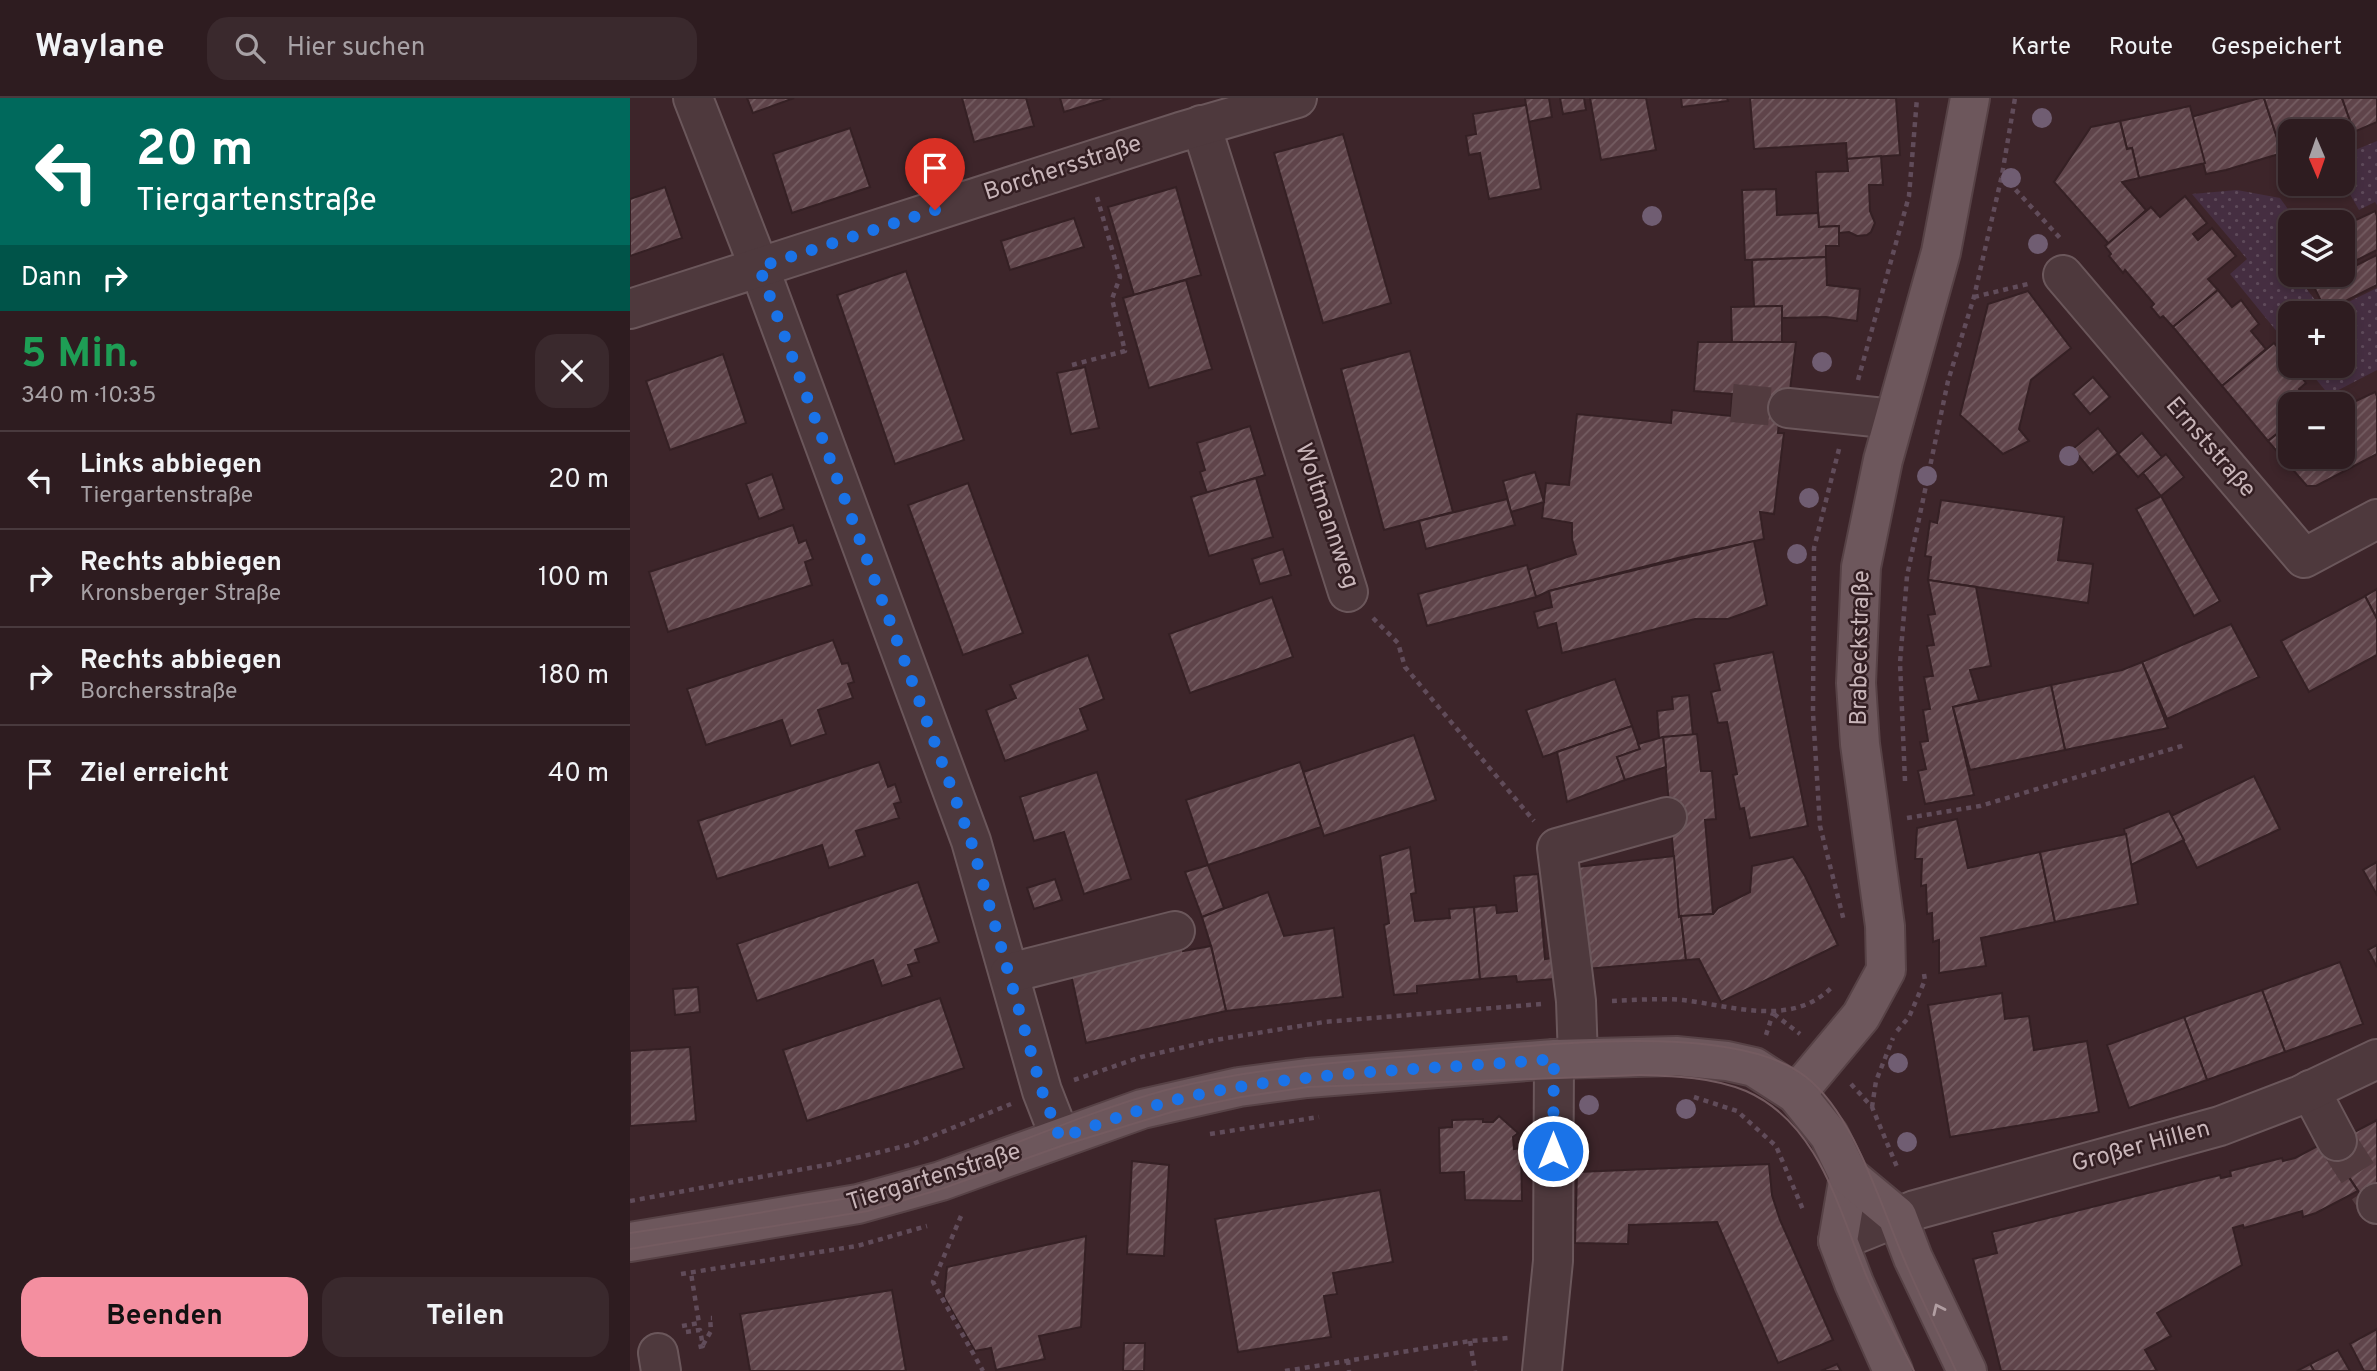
<!DOCTYPE html>
<html lang="de">
<head>
<meta charset="utf-8">
<style>
	body { margin:0; font-family:Overpass,sans-serif; background:#3a292d; color:#f1f3f6; height:100vh; display:flex; flex-direction:column; font-size:26px; white-space:nowrap }
	* { box-sizing:border-box; margin:0 }
	p { font-size:23px; color:#a7a1a5 }
	.icon { flex:none; width:38px; height:38px; fill:none; stroke:currentColor; stroke-width:2; stroke-linecap:round; stroke-linejoin:round }
	.map { position:relative; flex:1; overflow:hidden }
	.panel { display:flex; flex-direction:column; background:#2e1c20; width:630px }
	.panel>* { flex:none }
	.top-card { background:#00695c; color:#fff; overflow:hidden }
	.needle { width:46px; rotate:178deg }
	.controls { position:absolute; left:1648px; top:21px; display:grid; gap:14px }
	.controls a { display:grid; place-items:center; width:77px; height:77px; border-radius:14px; background:#2e1c20; box-shadow:0 4px 10px #0003,0 0 0 2px #493a3e; font-size:35px }
	.pin { position:absolute; display:grid; place-items:center; width:60px; height:60px; color:#fff; margin:-72px -30px; border-radius:50% 50% 50% 0; rotate:-45deg; box-shadow:0 0 7px #0007 }
	.pin .icon { rotate:45deg }
	.me { position:absolute; width:77px; margin:-38px; rotate:0deg; stroke-linejoin:round; filter:drop-shadow(0 0 5px #0008) }
	.turn { display:flex; align-items:center; gap:24px; height:147px; padding:0 21px; font-size:32px }
	.turn .icon { width:91px; height:91px; stroke-width:2.5 }
	.turn b { display:block; font-size:49px; line-height:60px }
	.then { display:flex; align-items:center; height:66px; padding:0 21px; background:#0003; gap:14px; font-size:26px }
	.round { display:grid; place-items:center; flex:none; width:74px; height:74px; border-radius:21px; background:#3a292d }
	.headline { display:flex; align-items:center; justify-content:space-between; height:119px; padding:0 21px }
	h1 { font-size:42px; font-weight:700; line-height:52px; color:#1e9e55 }
	.action { display:flex; gap:14px; margin-top:auto; padding:14px 21px }
	.action a { flex:1; height:80px; border-radius:21px; background:#f48fa0; color:#111; font-size:28px; font-weight:700; line-height:80px; text-align:center }
	.action a+a { background:#3a292d; color:#f1f3f6 }
	ul { padding:0; list-style:none }
	li { display:flex; align-items:center; gap:21px; height:98px; padding:0 21px; border-top:2px solid #493a3e }
	li div { flex:1 }
	li b { display:block; font-size:26px }
	li em { font-style:normal }
	header { display:flex; align-items:center; gap:42px; box-sizing:border-box; height:98px; padding:0 35px; background:#2e1c20; border-bottom:2px solid #493a3e }
	header strong { font-size:33px }
	nav { display:flex; gap:38px; margin-inline-start:auto; font-size:24px }
	.search { width:490px; height:63px; background:#3a292d; display:flex; align-items:center; gap:18px; box-sizing:border-box; padding:0 24px; border-radius:21px; color:#a7a1a5; font-size:26px }
	main { display:flex; flex:1; min-height:0 }
	.map>svg:first-child { display:block }
</style>
</head>
<body>
<header>
<strong>Waylane</strong>
<div class="search"><svg class="icon" aria-label="search" viewBox="0 0 24 24"><circle cx="10" cy="10" r="6"/><path d="M15 15l6 6"/></svg>Hier suchen</div>
<nav><a>Karte</a><a>Route</a><a>Gespeichert</a></nav>
</header>
<main>
<section class="panel">
<div class="top-card">
<div class="turn"><svg class="icon" aria-label="left" viewBox="0 0 24 24"><path d="M17 20v-9H6M10 6l-5 5 5 5"/></svg><div><b>20 m</b>Tiergartenstraße</div></div>
<div class="then">Dann<svg class="icon" aria-label="right" viewBox="0 0 24 24"><path d="M7 20v-9h11M14 6l5 5-5 5"/></svg></div>
</div>
<div class="headline"><div><h1>5 Min.</h1><p>340 m · 10:35</p></div><a class="round"><svg class="icon" aria-label="close" viewBox="0 0 24 24"><path d="M6 6l12 12M18 6L6 18"/></svg></a></div>
<ul>
<li><svg class="icon" aria-label="left" viewBox="0 0 24 24"><path d="M17 20v-9H6M10 6l-5 5 5 5"/></svg><div><b>Links abbiegen</b><p>Tiergartenstraße</p></div><em>20 m</em></li>
<li><svg class="icon" aria-label="right" viewBox="0 0 24 24"><path d="M7 20v-9h11M14 6l5 5-5 5"/></svg><div><b>Rechts abbiegen</b><p>Kronsberger Straße</p></div><em>100 m</em></li>
<li><svg class="icon" aria-label="right" viewBox="0 0 24 24"><path d="M7 20v-9h11M14 6l5 5-5 5"/></svg><div><b>Rechts abbiegen</b><p>Borchersstraße</p></div><em>180 m</em></li>
<li><svg class="icon" aria-label="arrive" viewBox="0 0 24 24"><path d="M6 21V4h12l-3 4 3 4H6"/></svg><div><b>Ziel erreicht</b></div><em>40 m</em></li>
</ul>
<div class="action"><a>Beenden</a><a>Teilen</a></div>
</section>
<div class="map">
<svg width="1747" height="1273" viewBox="0 0 1747 1273">
	<defs>
		<pattern id="garden-dots" width="8" height="8" patternUnits="userSpaceOnUse" patternTransform="scale(1.75)"><rect width="8" height="8" fill="#452e41"/><path d="M2 2h.1M6 6h.1" fill="none" stroke="#5e4a5a" stroke-width="1.8" stroke-linecap="round"/></pattern>
		<pattern id="building-hatch" width="6" height="6" patternUnits="userSpaceOnUse" patternTransform="scale(1.75)"><rect width="6" height="6" fill="#5f444a"/><path d="M-1 1l2-2M0 6l6-6M5 7l2-2" fill="none" stroke="#745d62"/></pattern>
	</defs>
	<rect width="100%" height="100%" fill="#3d252a"/>
	<g fill="url(#garden-dots)">
		<polygon points="1747,43 1747,107 1745,104 1729,112 1713,84 1713,57"/>
		<polygon points="1607,92 1650,100 1667,124 1661,124 1661,147 1649,155 1661,171 1661,177 1666,177 1695,215 1661,215 1661,251 1600,176 1617,161 1562,96"/>
		<polygon points="1747,190 1747,272 1699,297 1675,268 1713,268 1713,215 1696,215"/>
	</g>
	<g fill="url(#building-hatch)" stroke="#352024" stroke-width="2">
		<polygon points="117,0 164,0 123,15"/>
		<polygon points="332,0 396,0 404,28 344,44"/>
		<polygon points="430,0 480,0 434,14"/>
		<polygon points="895,0 919,0 922,19 898,24"/>
		<polygon points="930,0 954,0 956,12 933,16"/>
		<polygon points="960,0 1016,0 1026,52 971,62"/>
		<polygon points="1051,0 1097,0 1098,3 1052,9"/>
		<polygon points="1120,0 1266,0 1270,57 1217,61 1216,45 1124,51"/>
		<polygon points="1630,0 1634,0 1652,55 1596,72 1576,76 1561,19"/>
		<polygon points="1634,0 1712,0 1724,34 1713,37 1713,33 1661,33 1661,53 1652,55"/>
		<polygon points="1712,0 1747,0 1747,24 1724,34"/>
		<polygon points="896,7 911,91 859,101 850,55 839,57 836,38 846,36 843,16"/>
		<polygon points="1560,8 1575,65 1509,80 1502,50 1497,51 1490,23"/>
		<polygon points="1490,23 1497,51 1502,50 1509,80 1492,84 1516,112 1479,146 1424,84 1461,29"/>
		<polygon points="220,30 240,89 162,115 143,56"/>
		<polygon points="713,36 761,205 693,225 644,55"/>
		<polygon points="1251,58 1253,87 1239,87 1240,113 1245,125 1241,134 1237,137 1227,138 1219,134 1209,135 1209,128 1189,129 1186,74 1218,73 1217,61"/>
		<polygon points="35,89 52,140 0,158 0,101"/>
		<polygon points="546,89 571,177 504,197 478,109"/>
		<polygon points="1146,91 1147,117 1188,115 1189,129 1209,128 1209,148 1196,148 1196,159 1115,162 1112,92"/>
		<polygon points="1555,98 1577,125 1563,136 1568,142 1582,130 1606,158 1578,181 1588,192 1543,229 1533,218 1530,220 1521,209 1524,206 1495,172 1493,175 1479,158 1481,156 1475,148 1521,109 1530,119"/>
		<polygon points="1745,113 1747,118 1747,152 1713,169 1713,128"/>
		<polygon points="444,120 454,149 380,172 371,143"/>
		<polygon points="1747,157 1747,187 1696,213 1684,189 1708,177 1713,177 1713,174"/>
		<polygon points="1196,159 1197,187 1230,191 1227,223 1196,219 1152,220 1152,208 1124,209 1122,162"/>
		<polygon points="276,173 334,342 265,366 207,197"/>
		<polygon points="556,182 582,271 519,290 493,200"/>
		<polygon points="1588,192 1602,209 1611,202 1629,226 1621,233 1636,251 1592,288 1543,229"/>
		<polygon points="1398,193 1441,250 1401,282 1389,331 1399,343 1373,356 1330,317 1358,206"/>
		<polygon points="1152,208 1152,244 1102,245 1101,209"/>
		<polygon points="1068,244 1166,244 1156,324 1149,323 1148,335 1154,335 1144,416 1130,414 1134,441 1052,459 919,493 906,499 898,472 946,456 942,441 942,425 912,420 916,385 939,387 947,316 1041,325 1042,312 1101,318 1102,296 1064,293"/>
		<polygon points="1644,245 1676,285 1669,291 1682,306 1661,306 1661,325 1638,343 1592,288"/>
		<polygon points="780,253 823,414 754,432 711,271"/>
		<polygon points="93,256 116,325 40,352 16,283"/>
		<polygon points="455,269 469,330 441,336 427,275"/>
		<polygon points="1463,279 1480,299 1460,316 1443,296"/>
		<polygon points="1745,294 1747,298 1747,356 1686,388 1677,388 1638,343 1661,325 1661,359 1713,359 1713,309"/>
		<polygon points="620,328 635,377 577,395 570,374 575,372 567,345"/>
		<polygon points="1468,330 1488,355 1463,375 1443,351"/>
		<polygon points="1512,335 1532,359 1508,379 1488,356"/>
		<polygon points="1536,356 1554,379 1531,398 1513,375"/>
		<polygon points="905,374 914,404 881,414 873,383"/>
		<polygon points="142,376 154,411 129,421 116,386"/>
		<polygon points="626,380 643,439 579,458 561,399"/>
		<polygon points="338,385 393,535 333,557 278,407"/>
		<polygon points="1531,398 1590,503 1564,518 1506,411"/>
		<polygon points="877,401 885,427 796,451 789,423"/>
		<polygon points="1311,402 1434,419 1428,462 1463,466 1458,505 1298,482 1301,459 1295,458 1300,423 1307,425"/>
		<polygon points="163,427 169,445 176,442 183,461 175,464 182,487 38,534 19,474"/>
		<polygon points="1124,443 1137,507 1098,521 1065,521 932,555 926,525 908,530 904,514 922,509 919,493"/>
		<polygon points="653,451 661,477 630,486 622,461"/>
		<polygon points="897,467 906,499 797,528 788,496"/>
		<polygon points="1298,482 1346,489 1361,568 1340,572 1349,602 1323,609 1344,697 1295,706 1288,673 1296,671 1290,644 1298,643 1293,612 1300,611 1294,579 1303,578 1297,548 1304,547 1298,517 1305,516"/>
		<polygon points="1747,491 1747,521 1735,498"/>
		<polygon points="1735,498 1747,521 1747,557 1679,594 1651,543"/>
		<polygon points="642,499 663,559 560,595 539,536"/>
		<polygon points="1601,526 1629,579 1537,621 1512,564"/>
		<polygon points="203,542 212,566 218,565 224,584 218,586 223,600 188,612 196,636 161,648 152,622 76,647 57,591"/>
		<polygon points="1143,554 1178,728 1120,740 1114,710 1110,711 1103,677 1107,676 1097,624 1088,625 1081,594 1090,592 1084,566"/>
		<polygon points="458,557 474,601 450,611 458,632 375,663 356,612 386,600 380,587"/>
		<polygon points="1512,564 1538,630 1435,652 1421,587 1492,572"/>
		<polygon points="985,581 1002,628 913,659 896,612"/>
		<polygon points="1421,587 1435,652 1340,672 1323,609"/>
		<polygon points="1059,597 1063,637 1029,640 1027,613 1043,611 1042,599"/>
		<polygon points="1002,628 1010,651 987,659 995,682 937,704 927,654"/>
		<polygon points="1067,636 1071,673 1082,673 1086,721 1075,722 1083,816 1049,819 1033,639"/>
		<polygon points="784,637 806,702 694,738 673,674"/>
		<polygon points="1033,639 1036,669 995,682 987,659 1010,651 1008,646"/>
		<polygon points="249,664 258,689 265,686 271,704 264,706 269,720 226,733 235,758 199,770 192,747 87,781 68,723"/>
		<polygon points="670,664 691,729 578,767 556,702"/>
		<polygon points="467,674 501,781 454,796 434,734 404,743 390,699"/>
		<polygon points="1624,678 1650,731 1567,770 1541,718"/>
		<polygon points="1539,713 1554,742 1501,767 1494,731"/>
		<polygon points="1327,721 1338,770 1410,754 1425,824 1351,840 1356,868 1309,875 1309,842 1303,844 1302,815 1297,816 1296,787 1291,788 1292,761 1285,761 1287,730"/>
		<polygon points="1496,736 1508,806 1425,824 1410,754"/>
		<polygon points="780,749 786,795 781,796 785,823 820,820 819,811 844,809 850,881 787,888 787,895 764,897 754,827 759,825 750,758"/>
		<polygon points="1044,758 1049,819 1051,818 1056,862 956,871 947,769"/>
		<polygon points="1163,759 1175,778 1208,847 1091,904 1069,861 1056,862 1051,818 1083,816 1088,810 1120,794 1122,768"/>
		<polygon points="1747,764 1747,797 1733,772"/>
		<polygon points="578,767 594,810 572,819 555,774"/>
		<polygon points="908,776 915,861 922,860 924,881 887,884 886,878 850,881 844,809 866,807 867,815 887,813 884,778"/>
		<polygon points="425,781 432,802 404,811 397,790"/>
		<polygon points="288,784 309,844 285,852 289,864 278,867 282,878 252,888 243,862 127,903 107,846"/>
		<polygon points="638,794 654,838 704,830 713,899 596,913 581,848 572,819"/>
		<polygon points="1747,847 1747,869 1738,852"/>
		<polygon points="552,848 553,853 581,848 596,913 456,945 440,872"/>
		<polygon points="1710,864 1733,926 1655,954 1632,892"/>
		<polygon points="68,889 70,914 45,917 43,891"/>
		<polygon points="1632,892 1655,954 1577,982 1554,919"/>
		<polygon points="1372,895 1375,921 1399,918 1404,952 1457,943 1469,1014 1320,1039 1298,907"/>
		<polygon points="310,900 334,970 177,1023 153,952"/>
		<polygon points="1554,919 1577,982 1499,1010 1477,947"/>
		<polygon points="60,949 66,1023 0,1028 0,953"/>
		<polygon points="869,1018 888,1035 883,1039 884,1051 891,1050 892,1103 835,1102 834,1074 810,1075 809,1030 822,1029 822,1022 853,1021 853,1024 863,1024"/>
		<polygon points="1747,1022 1747,1105 1739,1109 1698,1048"/>
		<polygon points="1695,1044 1728,1093 1686,1115 1673,1119 1672,1113 1614,1130 1613,1127 1603,1130 1612,1167 1527,1215 1541,1238 1515,1252 1527,1273 1371,1273 1343,1161 1367,1155 1362,1134 1590,1077 1591,1080 1601,1078 1600,1073 1652,1060 1653,1063 1665,1060"/>
		<polygon points="502,1063 539,1067 534,1158 497,1156"/>
		<polygon points="1139,1066 1142,1097 1150,1122 1203,1242 1148,1265 1087,1124 999,1127 998,1146 945,1145 947,1074"/>
		<polygon points="750,1092 763,1164 703,1175 707,1196 694,1198 701,1239 608,1254 585,1121"/>
		<polygon points="456,1138 451,1229 409,1238 415,1261 366,1272 361,1250 345,1253 314,1199 317,1169"/>
		<polygon points="262,1192 276,1273 120,1273 110,1216"/>
		<polygon points="1747,1231 1747,1273 1734,1273 1720,1246"/>
		<polygon points="494,1245 515,1245 514,1273 493,1273"/>
		<polygon points="1708,1252 1720,1273 1684,1273 1680,1266"/>
		<polygon points="1207,1266 1211,1273 1191,1273"/>
		<polygon points="1680,1266 1684,1273 1667,1273"/>
	</g>
	<g fill="none" stroke-linecap="round" stroke-linejoin="round">
		<g stroke="#523b3f" stroke-width="38" stroke-dasharray="38 19" stroke-linecap="butt">
			<polyline points="1102,305 1158,310"/>
			<polyline points="1707,1043 1747,1105"/>
		</g>
		<defs>
			<g id="minor">
				<polyline points="63,0 129,169 341,743 412,993 430,1039"/>
				<polyline points="571,27 718,494"/>
				<polyline points="1433,177 1674,460 1747,421"/>
				<polyline points="0,211 550,34 667,0"/>
				<polyline points="1158,310 1264,321"/>
				<polyline points="380,875 545,833"/>
				<polyline points="948,960 946,903 927,750 1037,719"/>
				<polyline points="1680,992 1707,1043"/>
				<polyline points="1747,1105 1747,1106"/>
				<polyline points="1208,1143 1285,1112 1590,1028 1671,997 1747,961"/>
				<polyline points="28,1255 31,1273"/>
				<polyline points="912,1273 923,1163 924,961"/>
			</g>
			<g id="major">
				<polyline points="1166,996 1231,918 1256,872 1255,828 1230,646 1226,585 1231,469 1253,362 1311,154 1340,0"/>
				<polyline points="1219,1078 1208,1143 1224,1185 1263,1273"/>
				<polyline points="0,1144 228,1106 311,1083 512,1011 609,989 677,980 924,961 1046,958 1097,963 1124,969 1166,996 1199,1037 1219,1078 1267,1118 1283,1160 1337,1273"/>
			</g>
		</defs>
		<use href="#minor" stroke="#6b575b" stroke-width="42"/>
		<use href="#major" stroke="#574246" stroke-width="42"/>
		<g stroke="#614c5a" stroke-width="4.5" stroke-dasharray="5 5" stroke-linecap="butt">
			<polyline points="1372,77 1430,140"/>
			<polyline points="1344,199 1398,186"/>
			<polyline points="442,267 495,253 482,201 490,179 467,99"/>
			<polyline points="1228,282 1279,98 1287,0"/>
			<polyline points="1209,351 1184,450 1183,615 1190,728 1214,823"/>
			<polyline points="743,520 768,545 775,569 904,723"/>
			<polyline points="1275,683 1270,565 1277,478 1318,283 1344,199 1372,77 1385,0"/>
			<polyline points="1277,720 1350,708 1555,647"/>
			<path d="M982 903C1005 902 1030 900 1053 902 1103 908 1163 930 1203 888"/>
			<polyline points="1144,916 1170,936"/>
			<polyline points="1267,933 1279,919 1295,882 1294,876"/>
			<polyline points="1136,937 1143,915"/>
			<polyline points="444,982 511,959 585,942 694,924 911,906"/>
			<polyline points="1221,986 1242,1009 1267,1069"/>
			<polyline points="1064,999 1107,1013 1146,1048 1174,1114"/>
			<polyline points="1242,1009 1246,983 1263,940"/>
			<polyline points="580,1036 689,1019"/>
			<polyline points="0,1103 201,1066 283,1046 381,1006"/>
			<polyline points="331,1118 303,1184 353,1273"/>
			<polyline points="51,1176 227,1148 297,1128"/>
			<polyline points="52,1228 69,1225 61,1175"/>
			<polyline points="56,1234 70,1232 73,1248 64,1250"/>
			<polyline points="840,1243 845,1273"/>
			<polyline points="73,1247 81,1233 80,1220 82,1220"/>
			<polyline points="718,1262 719,1273"/>
			<polyline points="655,1273 840,1243 879,1240"/>
		</g>
		<use href="#minor" stroke="#4e393d" stroke-width="38"/>
		<use href="#major" stroke="#6d575c" stroke-width="38"/>
		<g stroke="#745b60" stroke-width="2">
			<path d="M0 1135C56 1127 112 1118 168 1108 191 1104 214 1102 237 1096 339 1070 434 1020 536 992 629 968 724 963 819 955 909 948 1104 922 1176 979 1224 1016 1250 1106 1274 1161 1290 1199 1309 1236 1326 1273"/>
			<path d="M0 1151 238 1113 311 1091 434 1047 545 1013 611 999 678 989 1010 977C1045 978 1083 979 1116 993 1189 1025 1208 1110 1236 1177 1250 1209 1268 1241 1284 1273"/>
		</g>
	</g>
	<g fill="#705d72">
		<circle cx="1412" cy="20" r="10"/>
		<circle cx="1381" cy="80" r="10"/>
		<circle cx="1022" cy="118" r="10"/>
		<circle cx="1408" cy="146" r="10"/>
		<circle cx="1192" cy="264" r="10"/>
		<circle cx="1439" cy="358" r="10"/>
		<circle cx="1297" cy="378" r="10"/>
		<circle cx="1179" cy="400" r="10"/>
		<circle cx="1167" cy="456" r="10"/>
		<circle cx="1268" cy="965" r="10"/>
		<circle cx="959" cy="1007" r="10"/>
		<circle cx="1056" cy="1011" r="10"/>
		<circle cx="1277" cy="1044" r="10"/>
	</g>
	<defs><path id="oneway-chevron" d="M-2-3.5L2.5 0L-2 3.5" fill="none" stroke-width="1.6" stroke-linecap="round" stroke-linejoin="round" transform="scale(1.75)"/></defs>
	<use stroke="#b19ea2" href="#oneway-chevron" transform="translate(1308 1211) rotate(-115)"/>
	<g fill="none" stroke-linecap="round" stroke-linejoin="round">
		<path stroke="#1a73e8" stroke-width="12" stroke-dasharray="0 21.6" d="M305 112 129 169 341 743 412 993 430 1040C472 1025 514 1009 557 999 677 972 802 972 924 961L923 1053"/>
	</g>
	<g text-anchor="middle" dominant-baseline="central" stroke-width="5" stroke-linejoin="round" paint-order="stroke">
		<g font-size="24" fill="#c8b5b9" stroke="#331e22">
			<text transform="translate(433 71) rotate(-18)">Borchersstraße</text>
			<text transform="translate(1580 350) rotate(49)">Ernststraße</text>
			<text transform="translate(696 418) rotate(71)">Woltmannweg</text>
			<text transform="translate(1231 550) rotate(-89)">Brabeckstraße</text>
			<text transform="translate(1511 1049) rotate(-15)">Großer Hillen</text>
			<text transform="translate(304 1080) rotate(-17)">Tiergartenstraße</text>
		</g>
	</g>
</svg>
<div class="controls">
<a><svg class="needle" viewBox="-14 -14 28 28"><path d="M0-13l5 13h-10z" fill="#e53935"/><path d="M0 13l5-13h-10z" fill="#a7a1a5"/></svg></a>
<a><svg class="icon" aria-label="layers" viewBox="0 0 24 24"><path d="M12 4l9 5-9 5-9-5zM3 14l9 5 9-5"/></svg></a>
<a>+</a>
<a>−</a>
</div>
<div class="pin" style="left:305px;top:112px;background:#d93025"><svg class="icon" aria-label="arrive" viewBox="0 0 24 24"><path d="M6 21V4h12l-3 4 3 4H6"/></svg></div>
<svg class="me" style="left:923px;top:1053px" viewBox="-20 -20 40 40"><circle r="17" fill="#1a73e8" stroke="#fff" stroke-width="3"/><path d="M0-11L8 9 0 5-8 9z" fill="#fff"/></svg>
</div>
</main>
</body>
</html>
